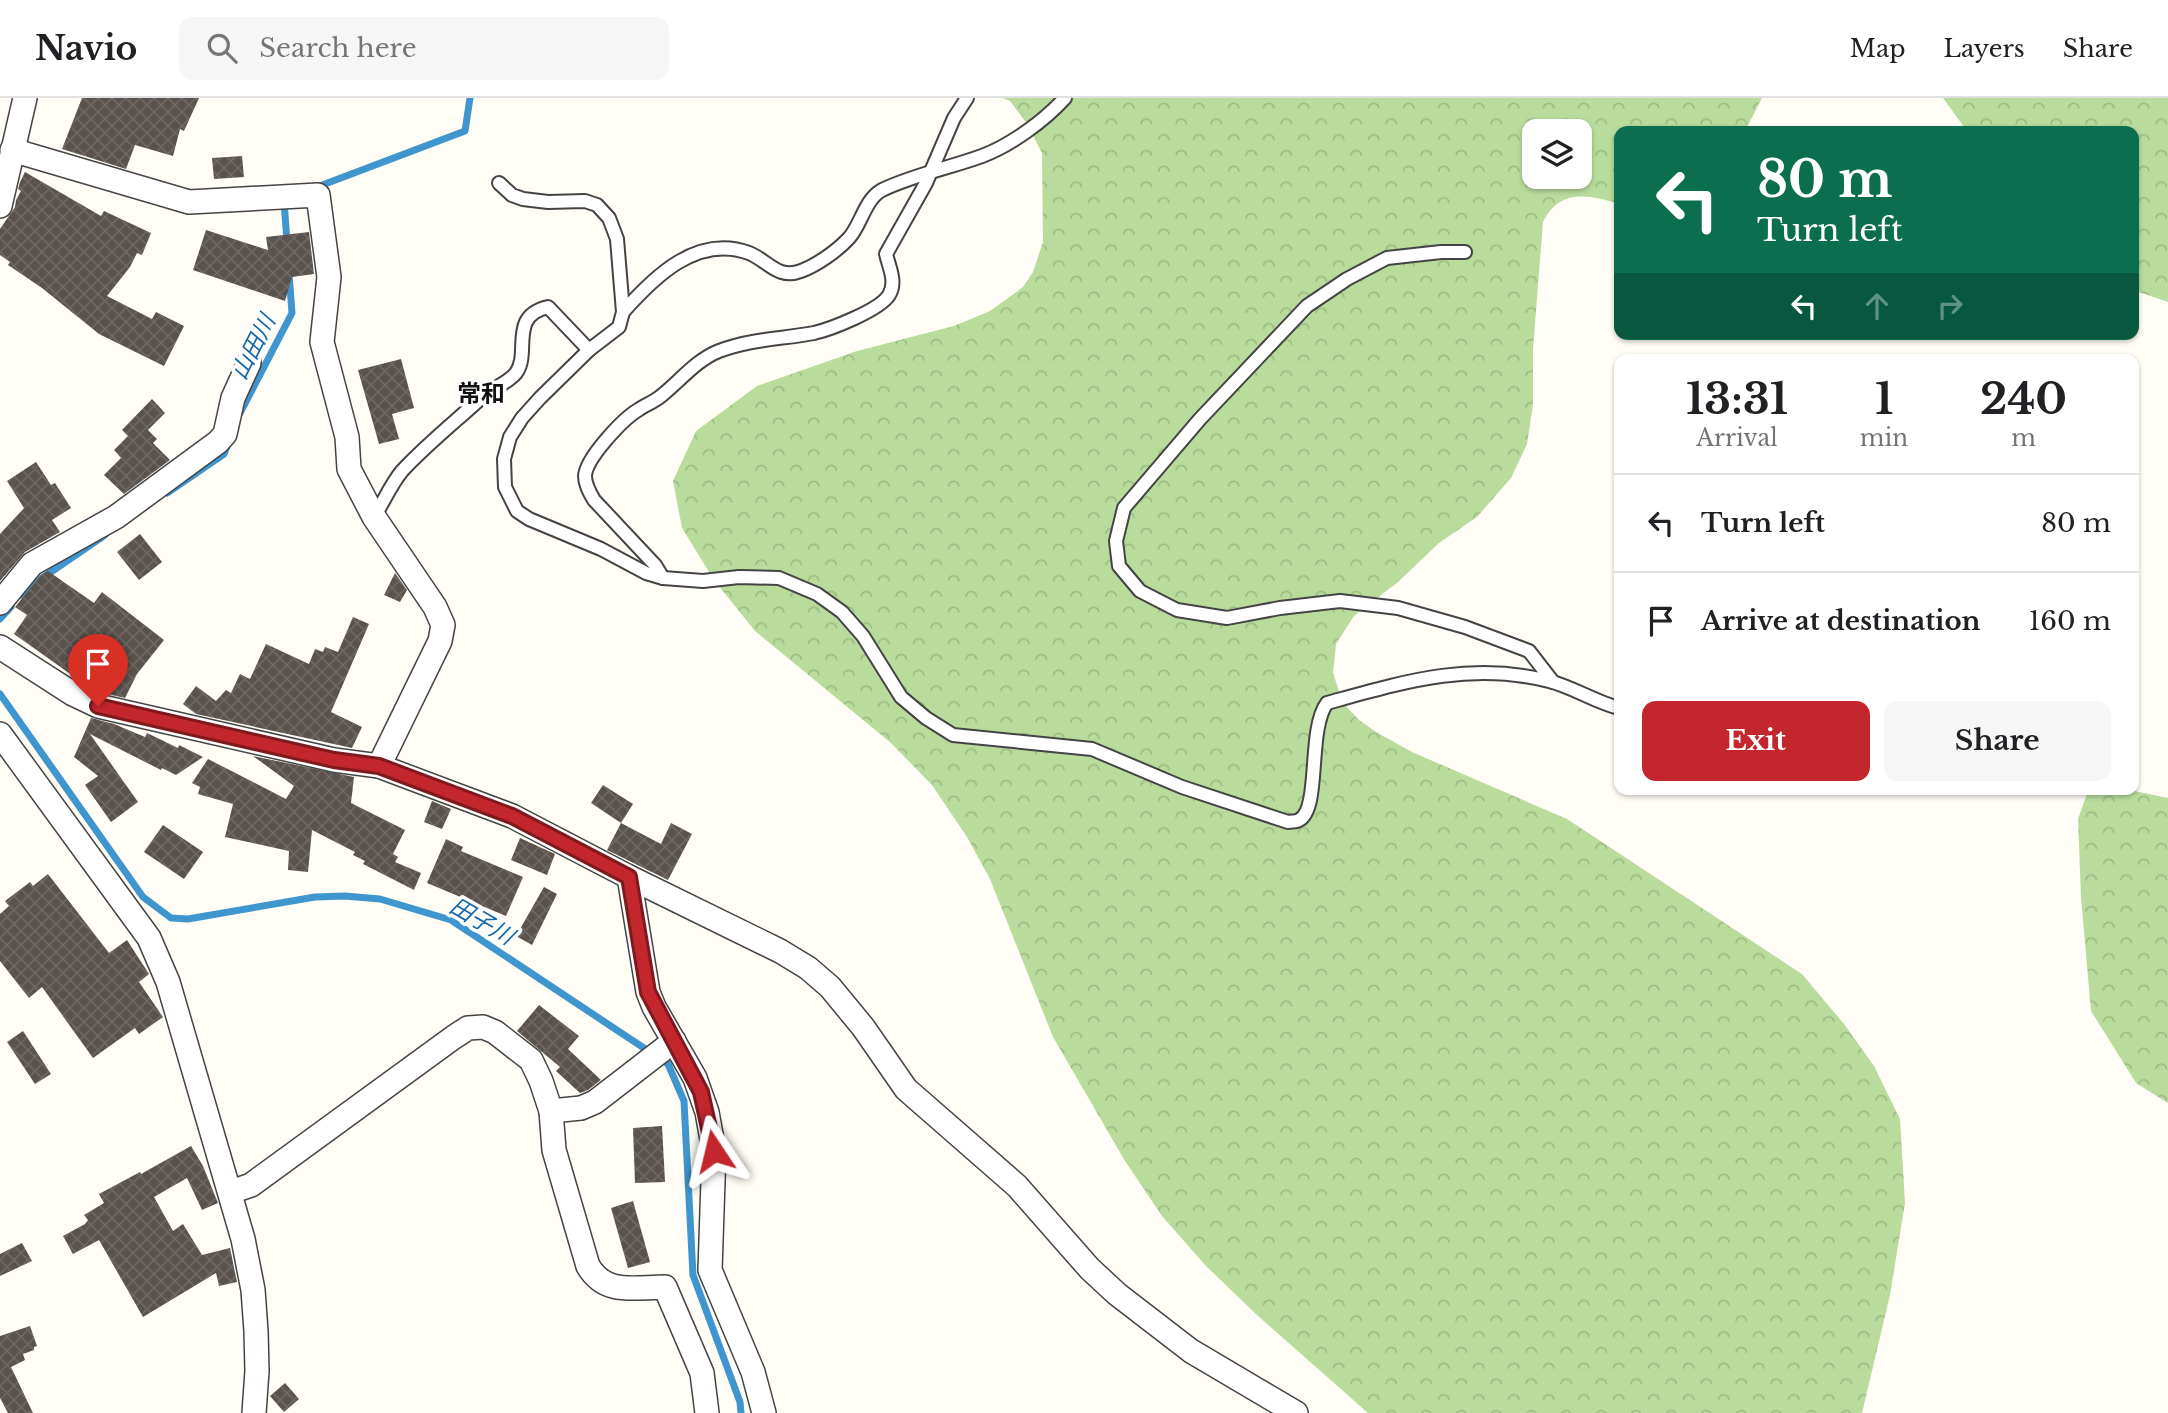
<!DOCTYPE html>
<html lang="en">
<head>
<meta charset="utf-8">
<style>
	body { margin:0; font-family:"Libre Baskerville","Noto Sans JP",serif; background:#f6f6f6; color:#202124; height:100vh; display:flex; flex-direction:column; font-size:26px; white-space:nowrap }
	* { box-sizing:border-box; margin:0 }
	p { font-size:23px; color:#757577 }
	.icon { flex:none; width:38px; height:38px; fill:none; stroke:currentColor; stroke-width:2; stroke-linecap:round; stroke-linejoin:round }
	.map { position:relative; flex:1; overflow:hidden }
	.panel { position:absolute; left:1614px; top:256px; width:525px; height:441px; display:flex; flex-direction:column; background:#fff; border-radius:14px; box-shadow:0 2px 5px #0004 }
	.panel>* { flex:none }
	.guide { position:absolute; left:1614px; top:28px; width:525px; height:214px; border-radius:14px; box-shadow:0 2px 5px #0004; background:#0b6e4f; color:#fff; overflow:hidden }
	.controls { position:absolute; left:1522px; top:21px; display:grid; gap:14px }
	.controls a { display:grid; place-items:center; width:70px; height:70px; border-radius:14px; background:#fff; box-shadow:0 2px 5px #0004; font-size:35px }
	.pin { position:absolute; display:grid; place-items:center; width:60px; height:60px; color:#fff; margin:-72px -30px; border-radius:50% 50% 50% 0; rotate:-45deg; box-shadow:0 0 7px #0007 }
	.pin .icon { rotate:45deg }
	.me { position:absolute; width:77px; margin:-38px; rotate:350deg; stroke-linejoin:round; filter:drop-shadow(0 0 5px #0008) }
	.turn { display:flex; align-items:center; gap:24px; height:147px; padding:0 28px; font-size:32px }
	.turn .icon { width:91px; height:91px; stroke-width:2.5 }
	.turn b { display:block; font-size:49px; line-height:60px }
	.lanes { display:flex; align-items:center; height:66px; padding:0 28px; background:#0003; justify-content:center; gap:35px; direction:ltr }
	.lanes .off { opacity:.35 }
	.eta { display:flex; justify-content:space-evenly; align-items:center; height:119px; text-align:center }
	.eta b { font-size:42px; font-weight:800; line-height:49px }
	.action { display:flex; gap:14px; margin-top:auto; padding:14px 28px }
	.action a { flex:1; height:80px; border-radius:14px; background:#c4262e; color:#fff; font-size:28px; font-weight:800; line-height:80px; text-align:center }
	.action a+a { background:#f6f6f6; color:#202124 }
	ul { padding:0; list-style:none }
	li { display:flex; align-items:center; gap:21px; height:98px; padding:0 28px; border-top:2px solid #e0e0e0 }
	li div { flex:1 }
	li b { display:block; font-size:26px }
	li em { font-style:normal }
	header { display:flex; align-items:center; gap:42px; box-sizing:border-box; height:98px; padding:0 35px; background:#fff; border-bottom:2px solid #e0e0e0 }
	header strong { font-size:33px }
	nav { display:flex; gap:38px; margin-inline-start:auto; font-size:24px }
	.search { width:490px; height:63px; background:#f6f6f6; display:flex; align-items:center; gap:18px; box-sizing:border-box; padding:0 24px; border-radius:14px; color:#757577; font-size:26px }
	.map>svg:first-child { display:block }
</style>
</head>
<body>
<header>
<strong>Navio</strong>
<div class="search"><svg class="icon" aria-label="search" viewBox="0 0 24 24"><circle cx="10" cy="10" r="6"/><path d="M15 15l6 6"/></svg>Search here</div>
<nav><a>Map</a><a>Layers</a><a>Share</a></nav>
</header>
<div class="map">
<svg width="2168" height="1315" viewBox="0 0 2168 1315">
	<defs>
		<pattern id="forest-crowns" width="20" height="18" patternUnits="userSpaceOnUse" patternTransform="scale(1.75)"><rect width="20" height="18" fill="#b9dc9c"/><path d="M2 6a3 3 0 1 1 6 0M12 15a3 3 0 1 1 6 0" fill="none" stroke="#9ebc85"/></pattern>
		<pattern id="building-cross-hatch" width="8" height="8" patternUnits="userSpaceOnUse" patternTransform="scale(1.75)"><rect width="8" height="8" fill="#5a524d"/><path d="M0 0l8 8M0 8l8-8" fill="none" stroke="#6d6662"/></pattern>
	</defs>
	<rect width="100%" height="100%" fill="#fffdf5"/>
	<g fill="url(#forest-crowns)" fill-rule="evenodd">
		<path d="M1003 0H1762L1745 33H1619V106C1588 96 1559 91 1543 124L1533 251V306L1527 346 1511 380 1477 419 1439 445 1398 484 1354 518 1336 546 1333 575 1343 605 1359 622 1376 634 1412 654 1567 721 1802 876 1844 926 1874 968 1900 1021 1905 1105 1890 1197 1862 1315H1368L1258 1218 1206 1168 1162 1118 1125 1063 1053 939 990 781 967 739 932 687 891 645 755 533 714 482 682 430 673 383 696 333 757 288 857 253 954 228 990 213 1023 189 1033 174 1043 144 1042 55 1027 26 1010 3ZM1535 33H1580V79H1535Z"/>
		<polygon points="1943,0 2168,0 2168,204 2133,192 2133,33 1967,33"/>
		<polygon points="2099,691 2125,691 2168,700 2168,1005 2136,985 2091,913 2081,799 2078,721 2088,693"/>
	</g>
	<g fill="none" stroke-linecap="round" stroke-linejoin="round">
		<g stroke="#3f96cf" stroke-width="7">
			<polyline points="317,89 465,33 470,0"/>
			<polyline points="284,103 287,144"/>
			<polyline points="238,319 292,215 289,176"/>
			<polyline points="167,395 224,356 229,343"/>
			<polyline points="21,497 26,491 105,437"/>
			<polyline points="0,521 11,509"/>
			<polyline points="0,596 143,799 171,820 188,821 315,799 345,798 380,801 451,822 668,966 684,1003 693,1177 740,1304 741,1315"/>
		</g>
	</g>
	<g fill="url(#building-cross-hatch)">
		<polygon points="82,0 199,0 184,33 180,31 173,58 135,47 126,71 62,51"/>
		<polygon points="242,58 244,79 214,81 212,60"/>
		<polygon points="25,74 101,118 104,113 151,135 142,157 137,155 130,169 107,198 152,221 156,214 184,228 164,268 99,236 42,190 8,167 10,164 0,157 0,131 15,109 16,102 21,93 18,91 20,84"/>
		<polygon points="206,132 268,152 266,139 309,134 314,176 292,179 285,203 193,172"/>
		<polygon points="401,261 414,310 392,316 399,341 379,346 358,272"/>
		<polygon points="152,301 165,315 148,332 157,341 153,345 170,362 124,396 104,377 121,360 114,352 128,338 122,332"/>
		<polygon points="36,364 51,387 55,385 71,410 52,422 60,434 25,454 0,483 0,436 24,410 7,383"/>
		<polygon points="140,436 162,464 139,482 117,454"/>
		<polygon points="48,473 94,505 102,494 164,542 137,576 125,600 103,595 76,580 14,536 27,517 15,509 41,477"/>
		<polygon points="395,475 407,492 400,504 384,497"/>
		<polygon points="353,519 369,526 331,614 362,629 352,650 196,616 183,606 196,588 216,603 226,592 231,595 240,576 250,581 266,546 309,566 315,551 323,554 325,549 338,554"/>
		<polygon points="91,620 114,626 145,639 147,635 178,650 179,647 203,659 176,677 162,670 161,672 90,636 138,704 111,724 85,687 98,678 74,659"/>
		<polygon points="253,658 354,679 351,705 405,732 393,756 398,759 395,764 421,775 414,792 363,766 365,763 353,757 355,754 312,732 308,774 288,772 289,753 225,739 233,706 198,696 200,689 192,685 208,661 286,701 294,688"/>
		<polygon points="603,687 633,706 621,725 591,705"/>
		<polygon points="432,703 451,711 442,731 424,724"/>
		<polygon points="621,725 661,746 671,725 692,736 668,782 607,752"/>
		<polygon points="163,727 203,754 184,781 144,754"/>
		<polygon points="520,740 555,756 547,777 511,762"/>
		<polygon points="446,741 463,749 461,753 523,779 506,818 427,785"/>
		<polygon points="48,776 109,855 127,842 149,876 139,884 163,919 139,936 135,930 93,960 42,889 29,900 0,863 0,816 9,808 5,803 30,784 33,788"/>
		<polygon points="544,789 557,796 532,847 516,838"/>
		<polygon points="539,907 579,938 568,951 601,982 588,992 580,995 556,973 560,969 517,933"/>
		<polygon points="23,933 51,976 35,986 7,944"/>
		<polygon points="662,1028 665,1084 635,1085 633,1030"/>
		<polygon points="191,1048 203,1068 218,1105 202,1112 187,1080 154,1099 173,1133 183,1126 202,1157 230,1150 237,1184 219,1188 216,1175 143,1219 99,1142 73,1156 63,1138 85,1126 88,1122 84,1117 104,1105 99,1096 140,1074 141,1076"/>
		<polygon points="633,1103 650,1164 628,1170 611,1110"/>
		<polygon points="22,1145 32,1163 0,1178 0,1156"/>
		<polygon points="30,1228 37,1248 34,1249 34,1252 23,1256 25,1262 11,1269 33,1315 8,1315 0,1300 0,1238"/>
		<polygon points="285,1285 299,1301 284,1314 270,1298"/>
	</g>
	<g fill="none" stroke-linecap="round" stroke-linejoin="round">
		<defs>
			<g id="service">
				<path d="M499 85 512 97 523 101 548 104 585 103 597 107 609 120 617 141 623 214 619 229 589 252 540 300 522 320 510 339 504 361 505 389 517 413 529 421 601 451 646 475 663 480 703 483 739 479 779 480 817 496 842 514 863 538 901 599 926 620 953 637 1092 651 1182 689 1288 724C1292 723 1296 724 1299 722 1321 711 1307 632 1327 605 1403 584 1470 563 1549 583 1573 589 1595 604 1619 610"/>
				<polyline points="1465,154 1441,154 1387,160 1347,181 1307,208 1200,321 1124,410 1116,443 1119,468 1140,493 1177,512 1227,520 1280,510 1340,503 1398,510 1465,529 1529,553 1553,584"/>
				<path d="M623 214C654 179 697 136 749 155 767 162 778 182 801 173 817 167 837 153 849 140 861 127 865 101 882 92 913 77 949 70 982 58 1011 47 1044 23 1065 0"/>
				<path d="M374 419C383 405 391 386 402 373 426 347 455 324 481 300 492 290 507 286 516 275 531 255 508 218 548 209L589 252"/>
				<path d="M663 480 655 467 594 402C590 395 585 387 585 378 586 360 623 321 638 312 645 307 654 304 661 298 680 283 696 262 719 253 750 241 782 241 814 235 831 231 880 212 889 197 897 184 889 169 886 156L926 85 954 20 967 0"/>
			</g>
			<g id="minor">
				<polyline points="12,52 189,104 318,97 329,179 322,244 347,339 349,371 374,419 435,509 443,527 440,543 379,668"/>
				<polyline points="0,108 25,0"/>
				<polyline points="0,505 32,466 116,419 218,344 225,336 233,300 249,265"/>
				<polyline points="0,549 73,596 98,608 334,662 379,668 512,718 629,779 780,853 808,870 830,889 863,929 906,991 1017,1088 1090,1171 1117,1196 1191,1253 1296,1315"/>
				<polyline points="0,636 149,840 168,884 243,1141 253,1192 256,1233 257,1273 254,1315"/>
				<polyline points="629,779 648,894 654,909 695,980 707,1014 714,1053 710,1172 753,1274 764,1315"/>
				<polyline points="551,1013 581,1010 595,1004 674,943"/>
				<path d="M231 1094 251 1087 454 939 468 930 483 929 495 934 531 962 541 983 551 1013 554 1052 588 1168C606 1198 634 1189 665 1189L702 1275 707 1315"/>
			</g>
		</defs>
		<use href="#service" stroke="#444" stroke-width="16"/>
		<use href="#minor" stroke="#444" stroke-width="26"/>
		<use href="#service" stroke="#fff" stroke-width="12"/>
		<use href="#minor" stroke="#fff" stroke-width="23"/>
	</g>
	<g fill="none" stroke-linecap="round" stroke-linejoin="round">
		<defs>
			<polyline id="route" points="98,608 334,662 379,668 512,718 629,779 648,894 701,994 714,1053"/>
		</defs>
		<use href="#route" stroke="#7f191e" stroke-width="18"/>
		<use href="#route" stroke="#c4262e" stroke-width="12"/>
	</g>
	<g text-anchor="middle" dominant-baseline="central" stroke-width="7" stroke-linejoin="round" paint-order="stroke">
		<g font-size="23" font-style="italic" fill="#1768a6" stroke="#fff">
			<text transform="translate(253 249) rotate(-63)">山田川</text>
			<text transform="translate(482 823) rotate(30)">田子川</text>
		</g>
		<g font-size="24" font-weight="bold" fill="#111" stroke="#fff">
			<text x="481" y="295">常和</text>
		</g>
	</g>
</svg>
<div class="controls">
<a><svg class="icon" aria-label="layers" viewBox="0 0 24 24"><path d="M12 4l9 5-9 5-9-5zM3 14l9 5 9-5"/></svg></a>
</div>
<div class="pin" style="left:98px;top:608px;background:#d93025"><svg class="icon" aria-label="arrive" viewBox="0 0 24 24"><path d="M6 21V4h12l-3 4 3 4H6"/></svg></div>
<svg class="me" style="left:714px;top:1053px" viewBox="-20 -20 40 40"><path d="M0-17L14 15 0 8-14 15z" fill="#c4262e" stroke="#fff" stroke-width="4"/></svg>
<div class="guide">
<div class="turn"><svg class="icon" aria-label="left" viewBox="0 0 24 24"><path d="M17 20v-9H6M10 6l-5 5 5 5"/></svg><div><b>80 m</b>Turn left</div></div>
<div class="lanes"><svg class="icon" aria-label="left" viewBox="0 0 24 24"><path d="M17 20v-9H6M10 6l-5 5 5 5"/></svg><svg class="icon off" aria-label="ahead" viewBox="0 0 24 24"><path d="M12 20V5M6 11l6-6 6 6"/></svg><svg class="icon off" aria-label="right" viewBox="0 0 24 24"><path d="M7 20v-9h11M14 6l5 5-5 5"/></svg></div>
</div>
<section class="panel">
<div class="eta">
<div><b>13:31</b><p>Arrival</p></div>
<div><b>1</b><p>min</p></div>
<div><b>240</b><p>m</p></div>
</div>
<ul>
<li><svg class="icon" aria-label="left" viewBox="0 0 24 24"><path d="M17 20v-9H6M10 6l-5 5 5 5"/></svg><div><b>Turn left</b></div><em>80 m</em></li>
<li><svg class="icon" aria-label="arrive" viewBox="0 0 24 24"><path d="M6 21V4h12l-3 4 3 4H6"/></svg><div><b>Arrive at destination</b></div><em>160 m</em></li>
</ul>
<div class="action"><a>Exit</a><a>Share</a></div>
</section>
</div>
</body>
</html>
